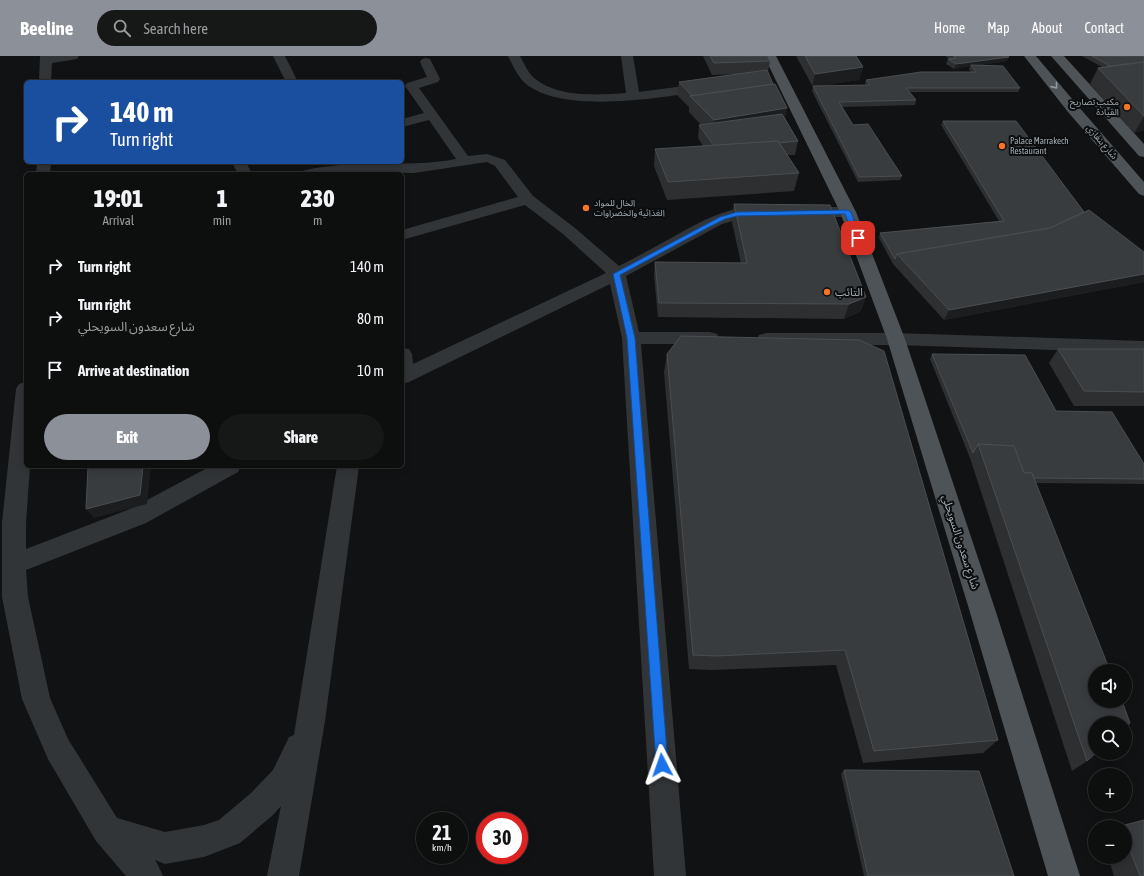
<!DOCTYPE html>
<html lang="en">
<head>
<meta charset="utf-8">
<style>
	body { margin:0; font-family:"Asap Condensed","Noto Sans Arabic",sans-serif; background:#161717; color:#f1f3f6; height:100vh; display:flex; flex-direction:column; font-size:15px; white-space:nowrap }
	* { box-sizing:border-box; margin:0 }
	p { font-size:13px; color:#9a9c9e }
	.icon { flex:none; width:22px; height:22px; fill:none; stroke:currentColor; stroke-width:2; stroke-linecap:round; stroke-linejoin:round }
	.map { position:relative; flex:1; overflow:hidden }
	.sheet { position:absolute; left:24px; top:116px; width:380px; height:296px; display:flex; flex-direction:column; background:#0d0e0e; border-radius:6px; box-shadow:0 2px 10px #0003,0 0 0 1px #2d2e2e }
	.sheet>* { flex:none }
	.guide { position:absolute; left:24px; top:24px; width:380px; height:84px; border-radius:6px; box-shadow:0 2px 10px #0003,0 0 0 1px #2d2e2e; background:#1a4fa0; color:#fff; overflow:hidden }
	.fabs { position:absolute; left:1088px; top:608px; display:grid; gap:8px }
	.fabs a { display:grid; place-items:center; width:44px; height:44px; border-radius:50%; background:#0d0e0e; box-shadow:0 2px 10px #0003,0 0 0 1px #2d2e2e; font-size:20px }
	.speed { position:absolute; left:416px; top:756px; display:flex; gap:8px; font-size:20px; font-weight:700; text-align:center }
	.speed>* { display:grid; place-content:center; width:52px; height:52px; border-radius:50%; background:#0d0e0e; box-shadow:0 2px 10px #0003,0 0 0 1px #2d2e2e; line-height:1 }
	.speed small { font-size:10px; font-weight:400 }
	.speed .limit { border:6px solid #d22; background:#fff; color:#111 }
	.pin { position:absolute; display:grid; place-items:center; width:34px; height:34px; color:#fff; margin:-17px; border-radius:8px; box-shadow:0 2px 6px #0006 }
	.me { position:absolute; width:44px; margin:-22px; rotate:356deg; stroke-linejoin:round; filter:drop-shadow(0 0 3px #0008) }
	.turn { display:flex; align-items:center; gap:14px; height:84px; padding:0 20px; font-size:18px }
	.turn .icon { width:52px; height:52px; stroke-width:2.5 }
	.turn b { display:block; font-size:28px; line-height:34px }
	.eta { display:flex; justify-content:space-evenly; align-items:center; height:68px; text-align:center }
	.eta b { font-size:24px; font-weight:800; line-height:28px }
	.cta { display:flex; gap:8px; margin-top:auto; padding:8px 20px }
	.cta a { flex:1; height:46px; border-radius:24px; background:#8c9099; color:#fff; font-size:16px; font-weight:800; line-height:46px; text-align:center }
	.cta a+a { background:#161717; color:#f1f3f6 }
	ul { padding:0; list-style:none }
	li { display:flex; align-items:center; gap:12px; height:52px; padding:0 20px }
	li div { flex:1 }
	li b { display:block; font-size:15px }
	li em { font-style:normal }
	header { display:flex; align-items:center; gap:24px; box-sizing:border-box; height:56px; padding:0 20px; background:#8c9099; color:#fff }
	header strong { font-size:19px }
	nav { display:flex; gap:22px; margin-inline-start:auto; font-size:14px }
	.search { width:280px; height:36px; background:#161717; display:flex; align-items:center; gap:10px; box-sizing:border-box; padding:0 14px; border-radius:22px; color:#9a9c9e; font-size:15px }
	.map>svg:first-child { display:block }
</style>
</head>
<body>
<header>
<strong>Beeline</strong>
<div class="search"><svg class="icon" aria-label="search" viewBox="0 0 24 24"><circle cx="10" cy="10" r="6"/><path d="M15 15l6 6"/></svg>Search here</div>
<nav><a>Home</a><a>Map</a><a>About</a><a>Contact</a></nav>
</header>
<div class="map">
<svg width="1144" height="820" viewBox="0 0 1144 820">
	<rect width="100%" height="100%" fill="#111213"/>
	<g fill="none" stroke-linecap="round" stroke-linejoin="round">
		<g fill="#323538" fill-rule="evenodd">
			<polygon points="40,0 79,0 77,3 52,7 51,26 39,26"/>
			<polygon points="273,0 285,0 298,26 286,26"/>
			<path d="M508 0H520C524 7 527 15 533 21 556 42 598 39 626 37L621 0H633L639 36 707 27 711 28 713 31 711 34 707 35C661 41 565 59 526 28 518 21 513 10 508 0Z"/>
			<path d="M426 2 430 3 440 23 438 26 419 32 468 100 487 98 505 104 533 140 575 172 619 210C637 201 655 191 673 181 701 166 734 145 767 154L769 157 767 160 739 163 722 168 626 220 639 276H710L717 278 719 282 717 286 710 288H641L686 820H654L622 282 610 228 409 326 402 328V292L409 293 412 298 413 308 606 217 563 178 525 149 402 184V174L518 141 495 110 487 106 414 117 351 116 300 118 302 115C353 102 404 113 456 103L429 64 402 71V63L424 57 405 30 407 27 427 21 420 6 422 3Z"/>
			<polygon points="37,106 51,106 50,118 36,118"/>
			<polygon points="232,106 246,106 252,118 238,118"/>
			<polygon points="803,151 848,151 854,153 856,156 854,159 848,161 803,161 797,159 795,156 797,153"/>
			<polygon points="766,277 896,277 1144,285 1144,297 896,289 766,289 759,287 757,283 759,279"/>
			<polygon points="26,326 26,410 30,410 26,467 26,493 130,453 211,410 241,410 238,416 146,467 26,514 28,541 50,642 68,683 117,762 165,776 204,769 219,764 251,737 273,714 289,681 294,679 337,410 359,410 325,665 299,820 267,820 281,750 273,759 240,787 204,801 165,808 155,804 158,809 163,820 126,820 96,785 48,703 22,643 2,541 2,467 16,333 19,328"/>
		</g>
		<g fill="#4e5357" fill-rule="evenodd">
			<polygon points="764,0 776,0 856,156 905,283 995,553 1080,820 1048,820 969,553 887,283 840,156"/>
			<polygon points="1024,0 1036,0 1078,50 1144,126 1144,140 1139,138 1068,56"/>
			<polygon points="1051,0 1064,0 1144,88 1144,101 1139,100"/>
		</g>
	</g>
	<g fill="#2d2f31">
		<polygon points="703,0 767,0 770,5 768,16 773,28 787,52 785,62 798,85 795,99 787,99 799,117 794,135 667,144 654,110 655,93 703,90 698,82 699,69 701,69 689,56 689,51 677,39 679,26 737,18 712,19"/>
		<polygon points="796,0 856,0 863,11 859,24 818,30 866,29 865,28 866,24 971,16 969,13 970,10 954,13 946,8 948,3 950,3 945,0 1008,0 1007,5 980,9 1020,32 1018,36 910,36 916,44 915,49 842,51 853,69 902,120 900,124 858,126 812,35 813,31"/>
		<polygon points="1082,0 1144,0 1144,74 1134,77 1090,28 1098,12 1102,11"/>
		<polygon points="943,65 1084,156 1144,196 1144,226 944,264 893,208 879,182 880,177 999,165 941,69"/>
		<polygon points="734,148 866,241 861,255 844,263 658,261 654,220 655,206 741,207 731,162"/>
		<polygon points="1058,293 1144,293 1144,350 1074,350 1049,307"/>
		<polygon points="667,298 998,684 983,697 863,707 836,609 711,614 689,613 664,316"/>
		<polygon points="932,298 1056,355 1144,408 1144,428 1036,427 1087,705 1072,715 970,402 930,303"/>
		<polygon points="844,714 1014,820 864,820 841,718"/>
		<polygon points="1144,764 1144,820 1114,820 1108,801 1125,801 1125,771 1120,771"/>
	</g>
	<g fill="#1c1d1f">
		<polygon points="1009,1 1007,5 972,10 971,9 970,10 954,13 956,8"/>
		<polygon points="863,11 859,24 812,31 815,18"/>
		<polygon points="787,52 783,68 712,80 714,64"/>
		<polygon points="1144,61 1144,74 1134,77"/>
		<polygon points="1144,218 1144,226 944,264 949,254"/>
		<polygon points="866,241 861,255 844,263 849,248"/>
		<polygon points="143,410 151,410 147,448 94,462 86,453"/>
	</g>
	<g fill="#393c3f" stroke="#4a4e51">
		<polygon points="710,0 767,0 770,5 714,7"/>
		<polygon points="805,0 856,0 863,11 815,18"/>
		<polygon points="953,0 1008,0 1009,1 956,8 948,3 956,2"/>
		<polygon points="1092,0 1144,0 1144,6 1110,10"/>
		<polygon points="1144,6 1144,60 1098,12"/>
		<polygon points="971,9 1003,10 1020,32 906,32 916,44 839,46 853,69 868,68 902,120 859,121 813,30 870,29 866,24 921,16 976,16"/>
		<polygon points="767,14 773,28 692,40 679,26"/>
		<polygon points="775,28 787,52 714,64 690,40"/>
		<polygon points="782,58 798,85 779,87 778,85 714,90 699,69"/>
		<polygon points="943,65 1016,65 1084,156 1050,172 897,198 895,203 880,177 1004,165"/>
		<polygon points="778,85 799,117 668,126 655,93"/>
		<polygon points="734,148 830,149 866,241 849,248 659,247 655,206 747,207"/>
		<polygon points="1089,154 1144,196 1144,218 949,254 897,198 1050,172"/>
		<polygon points="681,280 859,284 884,295 998,684 874,695 845,594 716,600 693,599 667,298"/>
		<polygon points="1058,293 1144,293 1144,336 1084,335"/>
		<polygon points="932,298 1025,299 1056,355 1112,356 1144,408 1144,423 1034,422 1032,417 1024,417 1014,390 978,388 973,397"/>
		<polygon points="978,388 1014,390 1024,417 1032,417 1110,615 1095,615 1095,645 1122,645 1130,667 1125,671 1125,667 1095,667 1095,697 1096,697 1087,705"/>
		<polygon points="88,410 143,410 140,439 86,453"/>
		<polygon points="844,714 979,715 1014,820 868,820"/>
		<polygon points="1144,764 1144,820 1140,820 1125,781 1125,771 1121,771 1121,770"/>
	</g>
	<defs><path id="oneway-chevron" d="M-2-3.5L2.5 0L-2 3.5" fill="none" stroke-width="1.6" stroke-linecap="round" stroke-linejoin="round"/></defs>
	<use stroke="#919ba1" href="#oneway-chevron" transform="translate(1055 30) rotate(51)"/>
	<polygon fill="#1a73e8" stroke="#114b97" points="848,154 851,156 861,182 860,183 854,182 845,158 737,160 725,163 709,171 620,219 635,282 668,709 667,713 662,715 658,713 656,709 627,282 613,218 720,161 737,156"/>
	<g fill="#f47428" stroke="#0c0d0e" stroke-width="1.5">
		<circle cx="1127" cy="51" r="4"/>
		<circle cx="1002" cy="90" r="4"/>
		<circle cx="586" cy="152" r="4"/>
		<circle cx="827" cy="236" r="4"/>
	</g>
	<g text-anchor="middle" dominant-baseline="central" stroke-width="4" stroke-linejoin="round" paint-order="stroke">
		<g font-size="9" fill="#a2adb4" stroke="#0c0d0e" text-anchor="start">
			<text x="1119" y="46" text-anchor="end">مكتب تصاريح<tspan x="1119" dy="10">القيادة</tspan></text>
			<text x="1010" y="85">Palace Marrakech<tspan x="1010" dy="10">Restaurant</tspan></text>
			<text x="594" y="147">الخال للمواد<tspan x="594" dy="10">الغذائية والخضراوات</tspan></text>
		</g>
		<g font-size="9" fill="#a2adb4" stroke="#0c0d0e">
			<text transform="translate(1102 86) rotate(49)">شارع بنغازي</text>
		</g>
		<g font-size="11" fill="#a2adb4" stroke="#0c0d0e" text-anchor="start">
			<text x="835" y="236">التائب</text>
		</g>
		<g font-size="11" fill="#a2adb4" stroke="#0c0d0e">
			<text transform="translate(961 486) rotate(72)">شارع سعدون السويحلي</text>
		</g>
	</g>
</svg>
<div class="fabs">
<a><svg class="icon" aria-label="sound" viewBox="0 0 24 24"><path d="M4 9h4l5-4v14l-5-4H4zM17 9q2 3 0 6"/></svg></a>
<a><svg class="icon" aria-label="search" viewBox="0 0 24 24"><circle cx="10" cy="10" r="6"/><path d="M15 15l6 6"/></svg></a>
<a>+</a>
<a>−</a>
</div>
<div class="speed"><div>21<small>km/h</small></div><div class="limit">30</div></div>
<div class="pin" style="left:858px;top:182px;background:#d93025"><svg class="icon" aria-label="arrive" viewBox="0 0 24 24"><path d="M6 21V4h12l-3 4 3 4H6"/></svg></div>
<svg class="me" style="left:662px;top:709px" viewBox="-20 -20 40 40"><path d="M0-17L14 15 0 8-14 15z" fill="#1a73e8" stroke="#fff" stroke-width="4"/></svg>
<div class="guide">
<div class="turn"><svg class="icon" aria-label="right" viewBox="0 0 24 24"><path d="M7 20v-9h11M14 6l5 5-5 5"/></svg><div><b>140 m</b>Turn right</div></div>
</div>
<section class="sheet">
<div class="eta">
<div><b>19:01</b><p>Arrival</p></div>
<div><b>1</b><p>min</p></div>
<div><b>230</b><p>m</p></div>
</div>
<ul>
<li><svg class="icon" aria-label="right" viewBox="0 0 24 24"><path d="M7 20v-9h11M14 6l5 5-5 5"/></svg><div><b>Turn right</b></div><em>140 m</em></li>
<li><svg class="icon" aria-label="right" viewBox="0 0 24 24"><path d="M7 20v-9h11M14 6l5 5-5 5"/></svg><div><b>Turn right</b><p>شارع سعدون السويحلي</p></div><em>80 m</em></li>
<li><svg class="icon" aria-label="arrive" viewBox="0 0 24 24"><path d="M6 21V4h12l-3 4 3 4H6"/></svg><div><b>Arrive at destination</b></div><em>10 m</em></li>
</ul>
<div class="cta"><a>Exit</a><a>Share</a></div>
</section>
</div>
</body>
</html>
